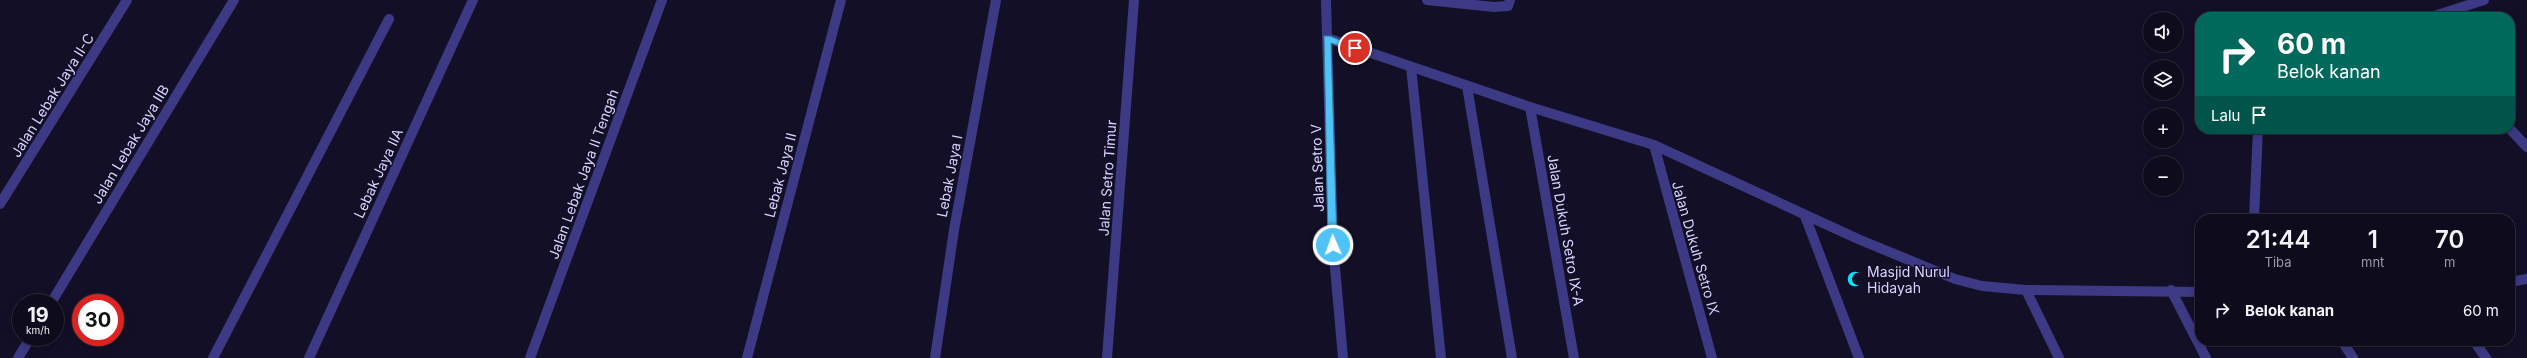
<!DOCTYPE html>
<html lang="id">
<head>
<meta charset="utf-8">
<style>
	body { margin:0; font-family:Inter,sans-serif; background:#1c1929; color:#f1f3f6; height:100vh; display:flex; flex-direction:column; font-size:15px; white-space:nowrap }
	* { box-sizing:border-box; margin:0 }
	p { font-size:13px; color:#9b9ba3 }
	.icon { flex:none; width:22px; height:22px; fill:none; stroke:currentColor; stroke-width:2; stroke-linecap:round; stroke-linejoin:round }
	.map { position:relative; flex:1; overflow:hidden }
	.side { position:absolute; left:2195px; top:214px; width:320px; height:132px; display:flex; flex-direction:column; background:#0e0b1c; border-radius:16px; box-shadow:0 2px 10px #0003,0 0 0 1px #2e2b3b }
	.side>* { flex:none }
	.banner { position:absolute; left:2195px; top:12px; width:320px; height:122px; border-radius:16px; box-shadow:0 2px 10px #0003,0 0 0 1px #2e2b3b; background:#00695c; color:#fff; overflow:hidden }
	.tools { position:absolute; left:2143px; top:12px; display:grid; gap:8px }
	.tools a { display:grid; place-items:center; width:40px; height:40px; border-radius:50%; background:#0e0b1c; box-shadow:0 2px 10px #0003,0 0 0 1px #2e2b3b; font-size:20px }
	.speed { position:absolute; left:12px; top:294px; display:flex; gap:8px; font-size:20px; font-weight:700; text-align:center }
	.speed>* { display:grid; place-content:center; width:52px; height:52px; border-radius:50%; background:#0e0b1c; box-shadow:0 2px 10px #0003,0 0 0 1px #2e2b3b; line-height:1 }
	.speed small { font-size:10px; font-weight:400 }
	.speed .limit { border:6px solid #d22; background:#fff; color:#111 }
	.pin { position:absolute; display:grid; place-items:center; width:34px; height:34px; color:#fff; margin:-17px; border:2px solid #fff; border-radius:50%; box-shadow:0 1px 4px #0007 }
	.me { position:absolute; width:44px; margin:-22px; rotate:358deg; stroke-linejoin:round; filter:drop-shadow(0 0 3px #0008) }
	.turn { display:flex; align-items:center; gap:14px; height:84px; padding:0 16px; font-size:18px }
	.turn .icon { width:52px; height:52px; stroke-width:2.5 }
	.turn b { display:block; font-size:28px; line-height:34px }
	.then { display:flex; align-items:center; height:38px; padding:0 16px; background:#0003; gap:8px; font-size:15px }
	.eta { display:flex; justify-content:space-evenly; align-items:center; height:68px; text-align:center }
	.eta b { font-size:24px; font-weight:600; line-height:28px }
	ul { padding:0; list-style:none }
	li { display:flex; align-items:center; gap:12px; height:56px; padding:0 16px }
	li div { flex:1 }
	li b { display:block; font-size:15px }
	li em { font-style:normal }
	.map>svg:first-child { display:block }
</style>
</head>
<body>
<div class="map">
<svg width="2527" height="358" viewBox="0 0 2527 358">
	<rect width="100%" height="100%" fill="#130f26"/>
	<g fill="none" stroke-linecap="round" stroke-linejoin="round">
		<g stroke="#3d3a85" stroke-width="10">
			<polyline points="1326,0 1333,245 1343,358"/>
			<polyline points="1427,0 1494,7 1508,6 1510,0"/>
			<polyline points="2431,17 2484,0"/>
			<polyline points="1327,38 1530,107 1654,145 1858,239 1955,279 1982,286 2026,290 2200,292"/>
			<polyline points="1411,67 1441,358"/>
			<polyline points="1467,86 1512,358"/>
			<polyline points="1530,107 1574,358"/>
			<polyline points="2510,129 2527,147"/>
			<polyline points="1654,145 1712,358"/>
			<polyline points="0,204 127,0"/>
			<polyline points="1805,216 1859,358"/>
			<polyline points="2254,219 2258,129"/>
			<polyline points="2510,282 2527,279"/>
			<polyline points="2026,290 2059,358"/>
			<polyline points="2171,290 2206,358"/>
			<polyline points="51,303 234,0"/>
			<polyline points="2342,341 2353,358"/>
			<polyline points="2474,341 2486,358"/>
			<polyline points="18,358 31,337"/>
			<polyline points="213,358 389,19"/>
			<polyline points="309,358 473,0"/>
			<polyline points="530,358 662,0"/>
			<polyline points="747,358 841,0"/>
			<polyline points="935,358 954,230 996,0"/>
			<polyline points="1107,358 1134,0"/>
		</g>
	</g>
	<polygon fill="#4fc3f7" stroke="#337fa1" points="1324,36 1330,36 1359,48 1355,51 1331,43 1337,245 1333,249 1328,245"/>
	<defs>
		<symbol id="mosque-bare" viewBox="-9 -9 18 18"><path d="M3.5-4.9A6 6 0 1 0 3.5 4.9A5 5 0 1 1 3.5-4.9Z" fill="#00e5ff" stroke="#130f26" stroke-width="2.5" paint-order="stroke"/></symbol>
	</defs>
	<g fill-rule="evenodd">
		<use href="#mosque-bare" x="1844" y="268" width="22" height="22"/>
	</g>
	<g text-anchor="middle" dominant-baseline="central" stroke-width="3" stroke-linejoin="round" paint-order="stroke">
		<g font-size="14" fill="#d9d4ff" stroke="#130f26">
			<text transform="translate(52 95) rotate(-58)">Jalan Lebak Jaya II-C</text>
			<text transform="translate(130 144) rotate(-59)">Jalan Lebak Jaya IIB</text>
			<text transform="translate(1317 168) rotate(-92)">Jalan Setro V</text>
			<text transform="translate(378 173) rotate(-65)">Lebak Jaya IIA</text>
			<text transform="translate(583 174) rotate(-70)">Jalan Lebak Jaya II Tengah</text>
			<text transform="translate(780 175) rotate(-75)">Lebak Jaya II</text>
			<text transform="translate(949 176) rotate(-79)">Lebak Jaya I</text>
			<text transform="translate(1107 178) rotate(-86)">Jalan Setro Timur</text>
			<text transform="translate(1566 230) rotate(80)">Jalan Dukuh Setro IX-A</text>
			<text transform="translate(1696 248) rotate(74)">Jalan Dukuh Setro IX</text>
		</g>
		<g font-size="14" fill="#d9d4ff" stroke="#130f26" text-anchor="start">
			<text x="1867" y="271">Masjid Nurul<tspan x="1867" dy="16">Hidayah</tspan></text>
		</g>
	</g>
</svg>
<div class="tools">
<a><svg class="icon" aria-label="sound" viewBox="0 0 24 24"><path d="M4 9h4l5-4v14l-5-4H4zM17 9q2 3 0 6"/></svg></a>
<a><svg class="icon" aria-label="layers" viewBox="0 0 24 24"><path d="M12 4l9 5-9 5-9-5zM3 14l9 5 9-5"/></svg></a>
<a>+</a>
<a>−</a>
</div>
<div class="speed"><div>19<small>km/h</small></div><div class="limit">30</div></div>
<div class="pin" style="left:1355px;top:48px;background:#d93025"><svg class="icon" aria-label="arrive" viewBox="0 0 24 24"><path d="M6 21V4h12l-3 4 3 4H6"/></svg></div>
<svg class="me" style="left:1333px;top:245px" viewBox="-20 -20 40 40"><circle r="17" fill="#4fc3f7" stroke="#fff" stroke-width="3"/><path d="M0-11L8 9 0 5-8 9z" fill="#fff"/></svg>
<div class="banner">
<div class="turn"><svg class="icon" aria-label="right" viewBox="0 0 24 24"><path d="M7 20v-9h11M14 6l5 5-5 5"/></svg><div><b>60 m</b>Belok kanan</div></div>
<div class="then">Lalu<svg class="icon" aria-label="arrive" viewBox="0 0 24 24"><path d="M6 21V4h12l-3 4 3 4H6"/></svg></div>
</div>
<section class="side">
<div class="eta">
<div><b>21:44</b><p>Tiba</p></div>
<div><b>1</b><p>mnt</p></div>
<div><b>70</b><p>m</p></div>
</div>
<ul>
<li><svg class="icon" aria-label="right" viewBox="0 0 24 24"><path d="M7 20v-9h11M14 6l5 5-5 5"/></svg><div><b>Belok kanan</b></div><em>60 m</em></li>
</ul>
</section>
</div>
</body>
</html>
